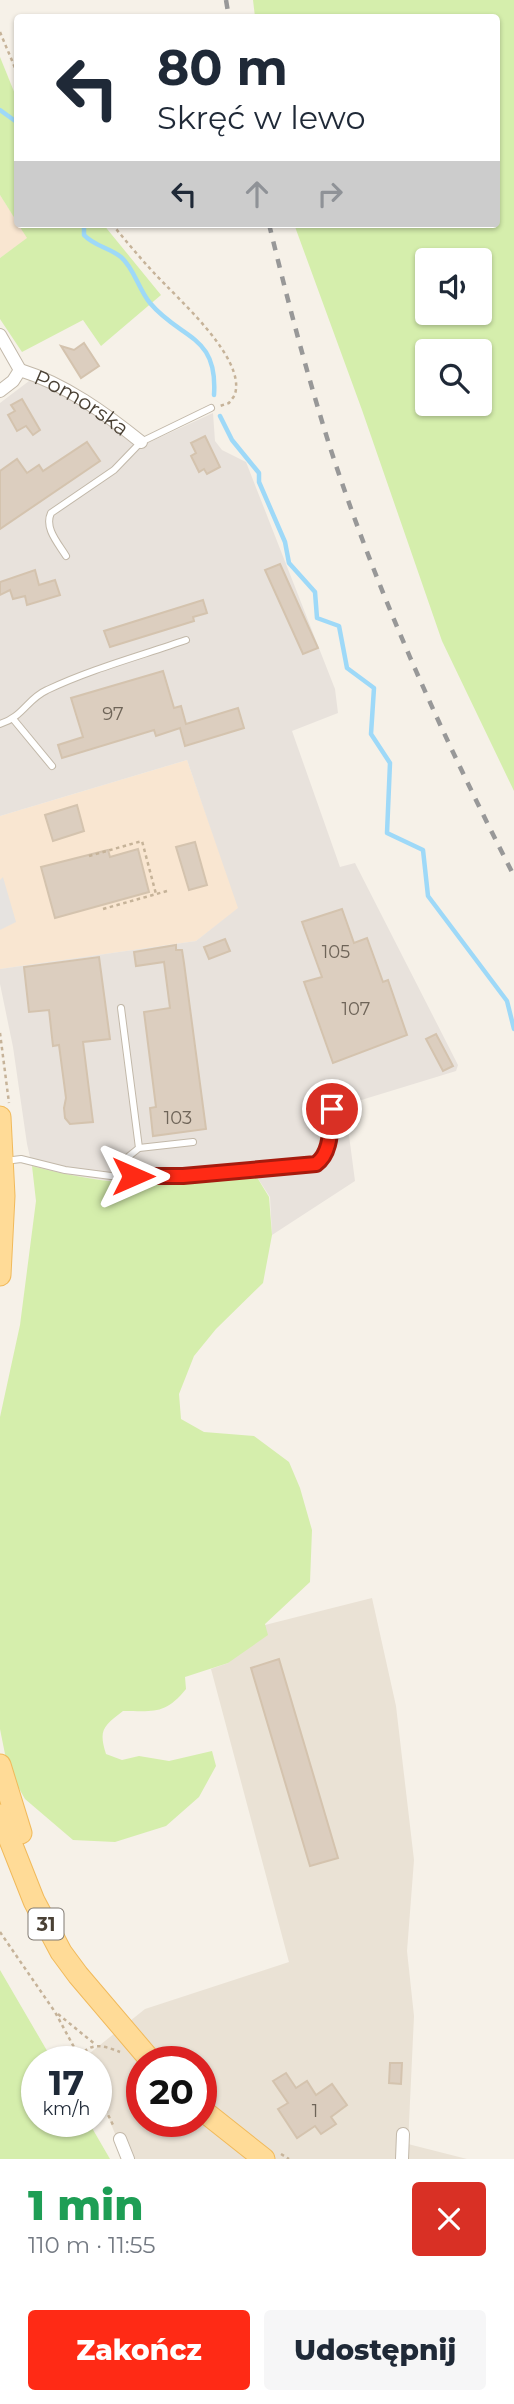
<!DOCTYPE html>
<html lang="pl">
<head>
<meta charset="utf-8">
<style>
	body { margin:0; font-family:Montserrat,sans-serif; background:#f6f6f7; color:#1f2937; height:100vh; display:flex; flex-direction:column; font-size:26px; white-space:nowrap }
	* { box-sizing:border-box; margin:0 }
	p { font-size:23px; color:#747a83 }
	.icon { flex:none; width:38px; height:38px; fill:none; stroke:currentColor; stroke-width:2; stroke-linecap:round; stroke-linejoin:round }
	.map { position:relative; height:2159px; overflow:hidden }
	.drawer { display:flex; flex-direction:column; background:#fff; flex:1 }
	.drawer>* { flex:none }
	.top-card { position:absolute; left:14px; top:14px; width:486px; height:214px; border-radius:7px; box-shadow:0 2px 5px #0004; background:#fff; color:#1f2937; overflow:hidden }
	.controls { position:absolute; left:415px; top:248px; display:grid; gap:14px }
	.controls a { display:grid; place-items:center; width:77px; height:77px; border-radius:7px; background:#fff; box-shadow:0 2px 5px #0004; font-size:35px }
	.speed { position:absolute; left:21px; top:2046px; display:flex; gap:14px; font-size:35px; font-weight:700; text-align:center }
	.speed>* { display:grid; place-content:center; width:91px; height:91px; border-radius:50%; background:#fff; box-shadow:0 2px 5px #0004; line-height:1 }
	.speed small { font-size:18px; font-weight:400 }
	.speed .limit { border:10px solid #d22; background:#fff; color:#111 }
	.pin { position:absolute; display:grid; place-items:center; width:60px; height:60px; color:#fff; margin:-30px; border:4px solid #fff; border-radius:50%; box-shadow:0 2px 7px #0007 }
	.me { position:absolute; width:77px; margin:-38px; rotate:90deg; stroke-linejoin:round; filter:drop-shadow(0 0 5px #0008) }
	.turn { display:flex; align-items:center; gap:24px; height:147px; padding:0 28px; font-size:32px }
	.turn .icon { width:91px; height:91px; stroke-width:2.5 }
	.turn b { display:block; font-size:49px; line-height:60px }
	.lanes { display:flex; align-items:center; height:66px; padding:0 28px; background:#0003; justify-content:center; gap:35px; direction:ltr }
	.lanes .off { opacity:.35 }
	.round { display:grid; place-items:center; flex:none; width:74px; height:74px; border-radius:7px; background:#f6f6f7 }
	.overview { display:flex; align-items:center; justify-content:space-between; height:119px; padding:0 28px }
	h1 { font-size:42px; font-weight:800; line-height:52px; color:#1e9e55 }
	.button { display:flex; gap:14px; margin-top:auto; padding:14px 28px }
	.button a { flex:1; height:80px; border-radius:7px; background:#ff2a15; color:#fff; font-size:28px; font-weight:800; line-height:80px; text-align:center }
	.button a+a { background:#f6f6f7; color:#1f2937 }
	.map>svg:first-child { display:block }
</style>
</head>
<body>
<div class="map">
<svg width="514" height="2159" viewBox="0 0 514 2159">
	<rect width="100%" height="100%" fill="#f6f1e8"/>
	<path fill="#eae2d5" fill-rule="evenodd" d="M372 1598 396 1706 414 1860 407 1951 414 2016 408 2144 467 2159H125L96 2086V2062L87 2061 85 2057 145 2009 289 1962 211 1669 228 1663 265 1625ZM142 2062H201V2121H142Z"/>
	<g fill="#f9e6d1">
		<polygon points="0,195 28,238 0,258"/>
		<polygon points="187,760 239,908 196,941 0,969 0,816"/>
	</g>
	<polygon fill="#e8e2dc" points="33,378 106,417 141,446 213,413 215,441 222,450 246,462 335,689 338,713 292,731 340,867 355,863 458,1065 456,1071 345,1105 355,1181 272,1235 270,1197 255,1174 151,1183 110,1181 62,1174 32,1166 27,1144 13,1047 0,984 0,969 196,941 238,908 187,760 0,816 0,403"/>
	<g fill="#d5eeac" fill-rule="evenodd">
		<path d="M253 0H514V791L442 641 362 410 294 224H497V18L255 17ZM427 261H480V313H427ZM427 352H480V404H427Z"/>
		<polygon points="0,57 17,99 17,222 0,195"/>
		<polygon points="18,224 103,224 161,295 101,346 83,320 22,352 0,319 0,258 27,238"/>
		<path d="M32 1166C71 1176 111 1184 151 1183 186 1183 221 1177 255 1174L269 1197 272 1235 263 1283 216 1329 194 1356 179 1394 181 1419 204 1432 254 1436 289 1462 300 1488 312 1530 310 1582 265 1624 268 1635 228 1663 185 1677 186 1689C165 1715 154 1711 123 1711 104 1726 98 1729 106 1754L122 1760 139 1756 169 1761 212 1751 216 1766 199 1797 166 1826 115 1842 73 1840 25 1799 8 1769 0 1729V1417L20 1325 36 1201Z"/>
		<polygon points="0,1970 53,2061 37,2062 37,2121 88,2121 110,2159 0,2159"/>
	</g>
	<polygon fill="#e6e3e0" points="3,877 16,922 0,930 0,880"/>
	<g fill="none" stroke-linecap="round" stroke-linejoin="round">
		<g stroke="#9ed9f8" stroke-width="4.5">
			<polyline points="0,110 18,123"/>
			<path d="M84 224V235C94 246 110 248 121 257 134 268 139 290 150 303 181 340 218 334 214 395"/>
			<polyline points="220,416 232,440 259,473 259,482 285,542 289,563 315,592 317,618 339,626 347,668 374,688 371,734 390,763 387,833 423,850 428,896 507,1001 514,1029"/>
		</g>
	</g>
	<g fill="#dccebf" stroke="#d4c3ae" stroke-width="2">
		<polygon points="84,343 99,366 81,378 61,346 74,350"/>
		<polygon points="22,399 40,430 33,435 26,426 17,431 8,415 15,411 11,405"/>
		<polygon points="205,436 220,467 207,474 204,469 199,472 191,456 196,453 191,443"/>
		<polygon points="87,442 100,461 0,529 0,471 17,459 27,473 39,465 43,471"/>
		<polygon points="280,564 318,648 303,654 265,570"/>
		<polygon points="35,570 39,585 55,580 60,595 27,605 25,596 13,599 10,590 0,595 0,582"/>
		<polygon points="203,600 207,613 193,617 194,621 110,647 104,631"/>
		<polygon points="163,671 174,708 181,706 186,724 238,708 244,728 185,746 180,728 156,736 154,730 62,758 58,745 83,737 71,698"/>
		<polygon points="77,805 84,831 53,841 45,815"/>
		<polygon points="195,842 207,885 189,890 176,847"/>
		<polygon points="138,849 149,892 55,918 41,867 108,850 110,857"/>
		<polygon points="342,909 354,943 367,938 383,982 388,980 407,1035 333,1063 304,982 322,977 302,922"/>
		<polygon points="225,939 230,951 209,959 204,947"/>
		<polygon points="176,945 176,950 182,950 184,963 206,1129 153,1136 150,1108 156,1107 144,1012 170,1008 164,962 136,966 134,952"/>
		<polygon points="99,957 110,1039 83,1042 93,1122 70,1124 65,1118 64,1108 66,1098 59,1045 53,1046 49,1010 29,1012 24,967"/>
		<polygon points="436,1034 453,1066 443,1071 426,1039"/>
		<polygon points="279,1659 338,1858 310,1866 251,1668"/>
		<polygon points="390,2063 402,2063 401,2084 389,2083"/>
		<polygon points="286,2073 296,2088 307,2081 316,2095 332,2084 347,2105 331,2117 336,2124 321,2134 315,2126 297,2138 278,2109 288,2103 273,2081"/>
	</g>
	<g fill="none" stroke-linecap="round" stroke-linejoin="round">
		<defs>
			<g id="lane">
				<path d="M66 556C58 543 44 528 51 513L114 470 141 442 211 408"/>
				<polyline points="14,720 52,766"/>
				<path d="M0 724C23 717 27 699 47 690 91 669 140 656 186 640"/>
				<polyline points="139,1148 193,1142"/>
				<path d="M5 1161 21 1159 65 1170 111 1176 148 1177 316 1164C332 1153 330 1127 333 1109"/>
				<polyline points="119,1176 123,1161 139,1148 121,1008"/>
			</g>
			<g id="street">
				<polyline points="0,335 20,370 13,381 0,391"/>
				<path id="s1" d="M20 370C65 384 105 413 141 442"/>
				<polyline points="120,2139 128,2159"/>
				<polyline points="402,2159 403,2134"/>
			</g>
			<g id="primary">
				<polyline points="0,1117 4,1196 0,1275"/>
				<polyline points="0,1765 21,1833"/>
				<polyline points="0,1815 34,1901 61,1952 78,1975 152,2062"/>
				<polyline points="201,2109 264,2159"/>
			</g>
		</defs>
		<use href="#lane" stroke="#c2b8a9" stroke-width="8"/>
		<use href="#street" stroke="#c2b8a9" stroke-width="14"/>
		<use href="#primary" stroke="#f1ba5b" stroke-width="23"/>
		<g stroke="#c6b399" stroke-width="2.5" stroke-dasharray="3.5 3.5" stroke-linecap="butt">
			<polyline points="0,32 18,75"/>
			<path d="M112 224C126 241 140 258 155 274 177 298 246 358 235 394 234 397 231 400 229 403L220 406"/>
			<polyline points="89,856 142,841 156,894"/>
			<polyline points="103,909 167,891"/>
			<polyline points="0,1033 9,1103"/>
			<polyline points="0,1932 55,2012 82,2062"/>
			<polyline points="58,2014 96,2045"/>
			<path d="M80 2057C90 2041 105 2046 120 2052"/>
			<polyline points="96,2090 114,2127"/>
			<polyline points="281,2154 289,2159"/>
		</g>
		<use href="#lane" stroke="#fff" stroke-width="6"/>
		<use href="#street" stroke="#fff" stroke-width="12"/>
		<use href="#primary" stroke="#ffdb97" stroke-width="21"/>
		<g stroke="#989898" stroke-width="4.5" stroke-dasharray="9 9" stroke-linecap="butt">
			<polyline points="226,0 229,18"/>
			<path d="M269 224C287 298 306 371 329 444 377 593 443 737 514 876"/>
		</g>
	</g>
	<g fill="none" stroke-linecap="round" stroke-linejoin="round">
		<defs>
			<path id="route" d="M133 1176H183L316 1164C332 1153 330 1127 332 1109"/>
		</defs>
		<use href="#route" stroke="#a61b0e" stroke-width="18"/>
		<use href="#route" stroke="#ff2a15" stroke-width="12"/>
	</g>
	<g text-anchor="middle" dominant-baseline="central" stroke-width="7" stroke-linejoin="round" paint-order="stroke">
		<g font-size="18" fill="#6e6458">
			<text x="113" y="714">97</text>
			<text x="336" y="952">105</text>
			<text x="356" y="1009">107</text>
			<text x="178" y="1118">103</text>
			<text x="315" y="2111">1</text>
		</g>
		<rect fill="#fff" stroke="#807a72" stroke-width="2" x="28.5" y="1908.5" width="35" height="31" rx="5"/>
		<g font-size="19" font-weight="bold" fill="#4a4135">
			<text x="46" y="1924">31</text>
		</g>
		<g font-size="21" fill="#4a4135" stroke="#fff">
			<text stroke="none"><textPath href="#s1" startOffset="70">Pomorska</textPath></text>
		</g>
	</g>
</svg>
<div class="controls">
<a><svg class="icon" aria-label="sound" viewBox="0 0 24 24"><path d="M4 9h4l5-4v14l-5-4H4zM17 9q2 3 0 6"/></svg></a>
<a><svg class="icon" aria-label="search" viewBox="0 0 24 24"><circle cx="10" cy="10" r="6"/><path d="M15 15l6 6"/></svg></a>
</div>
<div class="speed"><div>17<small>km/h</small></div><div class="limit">20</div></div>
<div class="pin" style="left:332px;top:1109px;background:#d93025"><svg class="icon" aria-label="arrive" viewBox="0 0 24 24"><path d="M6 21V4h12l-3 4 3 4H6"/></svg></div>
<svg class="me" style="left:133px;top:1176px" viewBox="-20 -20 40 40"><path d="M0-17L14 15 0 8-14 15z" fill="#ff2a15" stroke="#fff" stroke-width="4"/></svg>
<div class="top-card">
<div class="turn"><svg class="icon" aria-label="left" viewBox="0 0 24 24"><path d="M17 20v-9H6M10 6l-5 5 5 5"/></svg><div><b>80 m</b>Skręć w lewo</div></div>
<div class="lanes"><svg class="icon" aria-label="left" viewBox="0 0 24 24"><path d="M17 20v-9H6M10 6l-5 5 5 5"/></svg><svg class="icon off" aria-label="ahead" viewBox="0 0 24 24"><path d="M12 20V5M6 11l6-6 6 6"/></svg><svg class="icon off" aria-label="right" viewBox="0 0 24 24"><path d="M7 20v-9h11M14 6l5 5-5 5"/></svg></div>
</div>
</div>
<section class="drawer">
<div class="overview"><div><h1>1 min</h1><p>110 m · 11:55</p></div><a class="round" style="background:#d93025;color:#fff"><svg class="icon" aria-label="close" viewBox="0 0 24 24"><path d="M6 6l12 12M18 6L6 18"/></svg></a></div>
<div class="button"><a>Zakończ</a><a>Udostępnij</a></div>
</section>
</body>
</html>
